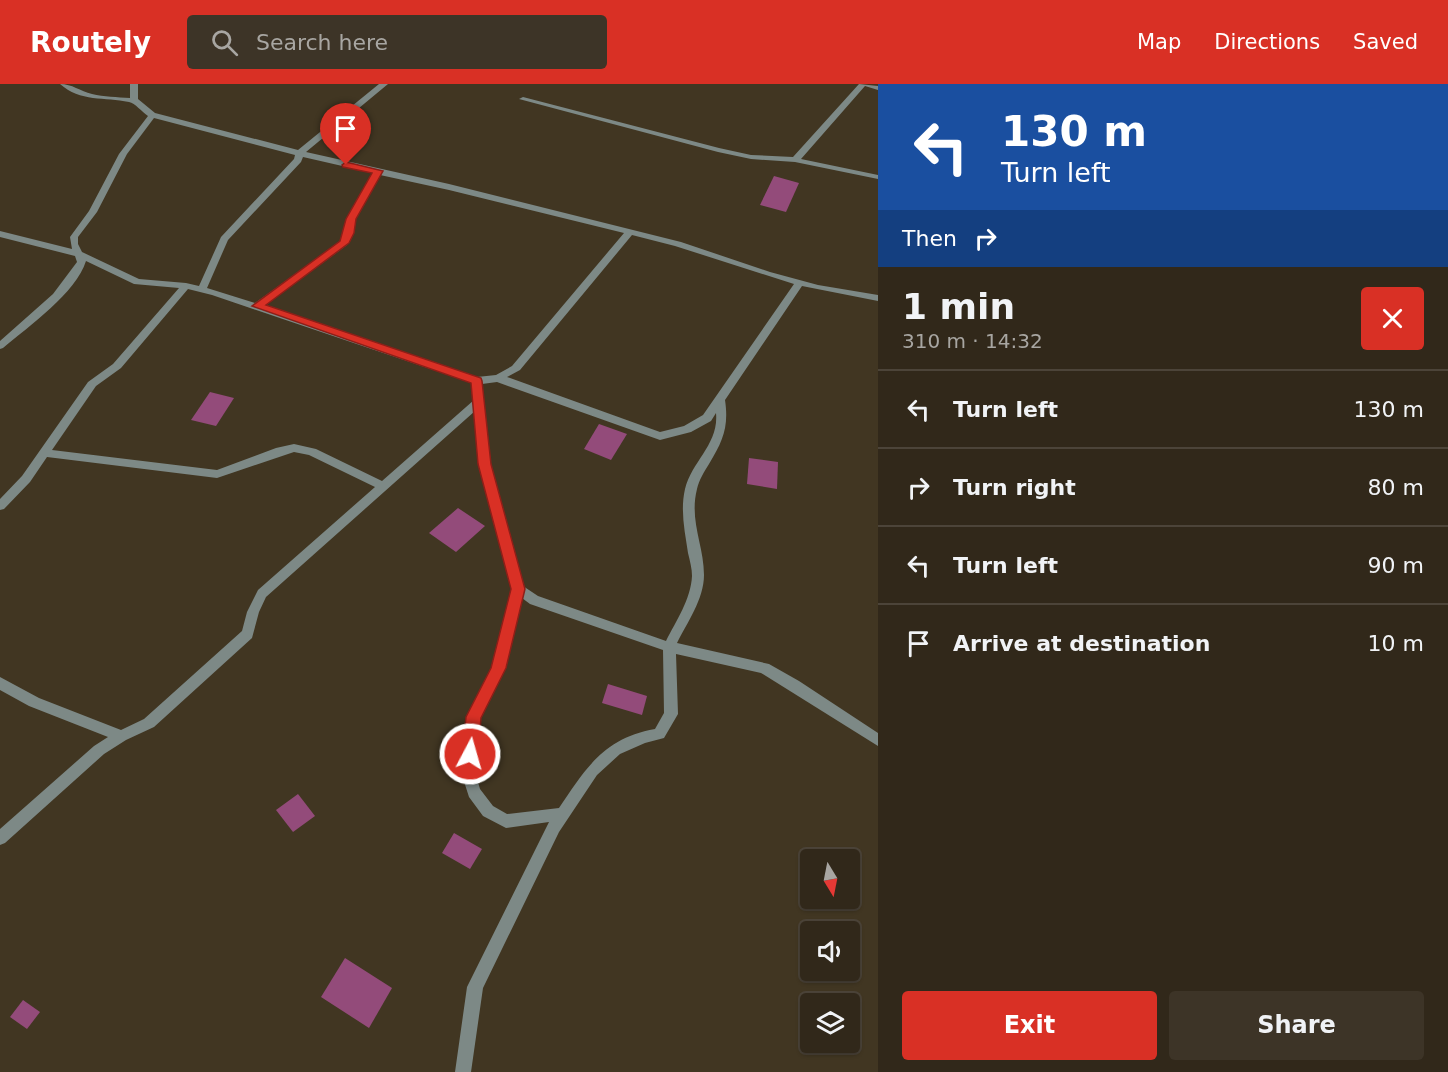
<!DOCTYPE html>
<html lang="en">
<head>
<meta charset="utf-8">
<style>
	body { margin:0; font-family:"DejaVu Sans",sans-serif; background:#3d3427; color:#f1f3f6; height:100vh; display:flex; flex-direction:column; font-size:22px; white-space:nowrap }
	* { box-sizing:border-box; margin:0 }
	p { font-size:20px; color:#a8a6a2 }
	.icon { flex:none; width:33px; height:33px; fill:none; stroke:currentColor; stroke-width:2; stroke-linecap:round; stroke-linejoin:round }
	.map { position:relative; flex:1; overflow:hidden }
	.panel { display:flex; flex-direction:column; background:#31281a; width:570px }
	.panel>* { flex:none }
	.hud { background:#1a4fa0; color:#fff; overflow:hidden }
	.needle { width:39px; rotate:170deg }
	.fabs { position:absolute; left:800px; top:765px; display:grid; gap:12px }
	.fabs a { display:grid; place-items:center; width:60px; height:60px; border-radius:6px; background:#31281a; box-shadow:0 2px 4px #0004,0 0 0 2px #4c4439; font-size:30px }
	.pin { position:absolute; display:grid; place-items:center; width:51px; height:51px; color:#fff; margin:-62px -26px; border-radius:50% 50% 50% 0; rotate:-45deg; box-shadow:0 0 6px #0007 }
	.pin .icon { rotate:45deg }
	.me { position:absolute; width:66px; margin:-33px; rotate:6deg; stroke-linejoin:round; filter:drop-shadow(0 0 4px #0008) }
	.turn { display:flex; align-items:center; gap:21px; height:126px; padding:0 24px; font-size:27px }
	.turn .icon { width:78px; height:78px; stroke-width:2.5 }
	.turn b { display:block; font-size:42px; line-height:51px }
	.then { display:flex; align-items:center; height:57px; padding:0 24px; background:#0003; gap:12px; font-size:22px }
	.round { display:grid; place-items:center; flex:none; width:63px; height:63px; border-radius:6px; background:#3d3427 }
	.head { display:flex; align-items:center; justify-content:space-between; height:102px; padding:0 24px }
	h1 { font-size:36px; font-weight:600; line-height:45px }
	.cta { display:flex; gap:12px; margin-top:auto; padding:12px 24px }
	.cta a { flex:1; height:69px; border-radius:6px; background:#d93025; color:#fff; font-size:24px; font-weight:600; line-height:69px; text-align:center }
	.cta a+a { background:#3d3427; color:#f1f3f6 }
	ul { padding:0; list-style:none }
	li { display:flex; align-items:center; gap:18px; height:78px; padding:0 24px; border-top:2px solid #4c4439 }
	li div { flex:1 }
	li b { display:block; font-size:22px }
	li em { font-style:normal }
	header { display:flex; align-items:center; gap:36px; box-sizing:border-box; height:84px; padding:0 30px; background:#d93025; color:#fff }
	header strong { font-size:28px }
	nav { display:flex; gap:33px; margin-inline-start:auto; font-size:21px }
	.search { width:420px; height:54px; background:#3d3427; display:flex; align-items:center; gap:15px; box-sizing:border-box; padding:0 21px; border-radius:6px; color:#a8a6a2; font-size:22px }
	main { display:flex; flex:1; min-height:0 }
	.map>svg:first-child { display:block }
</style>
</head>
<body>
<header>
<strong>Routely</strong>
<div class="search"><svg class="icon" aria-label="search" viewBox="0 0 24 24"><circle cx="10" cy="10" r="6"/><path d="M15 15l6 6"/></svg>Search here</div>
<nav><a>Map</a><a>Directions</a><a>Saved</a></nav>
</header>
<main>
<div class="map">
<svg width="878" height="988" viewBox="0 0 878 988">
	<rect width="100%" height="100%" fill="#413622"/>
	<g fill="#934b7a">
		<polygon points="774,92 799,99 786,128 760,121"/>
		<polygon points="210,308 234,314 216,342 191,336"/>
		<polygon points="599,340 627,350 611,376 584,365"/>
		<polygon points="749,374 778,378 777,405 747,400"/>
		<polygon points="458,424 485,442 456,468 429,449"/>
		<polygon points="608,600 647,612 642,631 602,619"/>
		<polygon points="298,710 315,732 293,748 276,726"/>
		<polygon points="454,749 482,765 470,785 442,769"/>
		<polygon points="345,874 392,904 369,944 321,913"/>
		<polygon points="23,916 40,928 27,945 10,933"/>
	</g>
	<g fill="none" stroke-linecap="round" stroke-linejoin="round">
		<g fill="#7d8986" fill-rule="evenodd">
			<path d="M60 0C72 0 80 7 92 10 104 13 117 13 130 14V0H138V15L155 29 298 66 379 0H388L306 68 449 100 681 158 770 188 818 201 878 211V217L802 202 725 316C729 343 723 357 709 380 704 388 699 396 697 405 689 437 704 461 704 491 704 515 687 539 677 559L769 580 799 597 878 649V662L761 589 676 570 678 630 664 654 645 659 620 670 597 691 559 748 483 904 471 988H455L467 903 549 738 506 744 483 732 469 713 461 688 467 633 493 583 512 505 480 380 475 327 266 513 259 528 252 554 154 643 126 656 104 670 5 759 0 761V745L94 662 108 653 29 622 0 606V593L39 614 121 646 144 635 242 547 247 528 258 506 375 403 309 371 294 368 217 394 47 373 30 398 4 425 0 426V415L22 392 88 298 113 280 179 204 134 200 86 177C76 209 29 242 3 264L0 265V257L53 210 77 178 75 172 0 153V147L72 165 70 153 89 127 119 70 148 32C142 28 135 19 129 18 105 13 80 18 60 0ZM154 34 295 71 294 75 221 153 199 202 186 199 139 195 82 168 78 160V153L97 128 127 70ZM303 73 373 89 347 135 345 149 340 158 255 219 207 204 228 156 301 78ZM380 91 449 106 624 149 512 282 496 291 477 293 264 222 347 161 353 149 355 135ZM632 151 675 162 794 200 703 331 684 342 660 348 507 293 520 286ZM188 205 212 211 472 299 474 316 382 397 316 365 294 360 276 364 217 386 52 366 96 302 121 284ZM497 298 660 356 691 348 711 337 716 329C719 360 692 377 685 405 680 427 685 448 688 469 690 477 692 485 692 492 691 515 676 537 666 557L538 512 523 502 490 380 482 300ZM522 514 530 520 663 566 664 629 655 645C604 654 586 684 559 724L507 730 493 722 480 705 475 688 481 633 505 584Z"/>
			<polygon points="859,0 878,2 878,6 865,2 801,75 878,91 878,95 795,78 751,75 718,68 519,15 523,13 719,64 751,71 793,73"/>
		</g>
	</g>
	<polygon fill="#d93025" stroke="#8d1f18" stroke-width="1.5" points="346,78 383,87 356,135 354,149 349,159 266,221 481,294 482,297 491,380 525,505 506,584 481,634 478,670 476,675 470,677 465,675 462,670 466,633 491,584 511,505 478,380 471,299 252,222 340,157 346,135 372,89 343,83 342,81"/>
</svg>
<div class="fabs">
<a><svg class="needle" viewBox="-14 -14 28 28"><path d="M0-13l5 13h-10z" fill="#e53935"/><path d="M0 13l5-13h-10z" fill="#a8a6a2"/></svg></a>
<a><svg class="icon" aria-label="sound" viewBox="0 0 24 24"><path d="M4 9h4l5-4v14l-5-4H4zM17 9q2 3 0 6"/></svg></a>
<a><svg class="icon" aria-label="layers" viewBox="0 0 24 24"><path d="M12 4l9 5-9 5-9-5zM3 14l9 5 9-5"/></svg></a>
</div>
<div class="pin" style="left:346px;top:81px;background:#d93025"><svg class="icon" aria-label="arrive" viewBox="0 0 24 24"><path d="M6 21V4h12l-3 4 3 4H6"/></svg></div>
<svg class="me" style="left:470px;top:670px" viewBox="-20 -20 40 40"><circle r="17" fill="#d93025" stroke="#fff" stroke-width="3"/><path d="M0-11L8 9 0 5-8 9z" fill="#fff"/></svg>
</div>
<section class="panel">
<div class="hud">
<div class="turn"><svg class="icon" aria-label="left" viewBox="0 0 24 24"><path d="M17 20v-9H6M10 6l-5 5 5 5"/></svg><div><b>130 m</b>Turn left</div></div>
<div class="then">Then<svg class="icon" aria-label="right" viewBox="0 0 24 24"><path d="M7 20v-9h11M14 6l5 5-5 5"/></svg></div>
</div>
<div class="head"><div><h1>1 min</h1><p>310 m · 14:32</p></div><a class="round" style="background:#d93025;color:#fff"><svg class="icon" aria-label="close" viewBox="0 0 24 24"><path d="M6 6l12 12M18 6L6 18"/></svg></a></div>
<ul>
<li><svg class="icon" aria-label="left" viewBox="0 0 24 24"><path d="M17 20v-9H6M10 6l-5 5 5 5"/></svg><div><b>Turn left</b></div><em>130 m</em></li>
<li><svg class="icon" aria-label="right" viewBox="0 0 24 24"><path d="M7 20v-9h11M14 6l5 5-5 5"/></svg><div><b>Turn right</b></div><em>80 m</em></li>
<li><svg class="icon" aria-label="left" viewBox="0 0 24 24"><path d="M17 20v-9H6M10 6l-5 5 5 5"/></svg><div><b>Turn left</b></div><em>90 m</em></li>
<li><svg class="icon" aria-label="arrive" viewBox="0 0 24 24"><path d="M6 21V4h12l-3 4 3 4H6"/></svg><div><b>Arrive at destination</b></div><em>10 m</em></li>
</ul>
<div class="cta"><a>Exit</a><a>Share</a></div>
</section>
</main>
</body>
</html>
